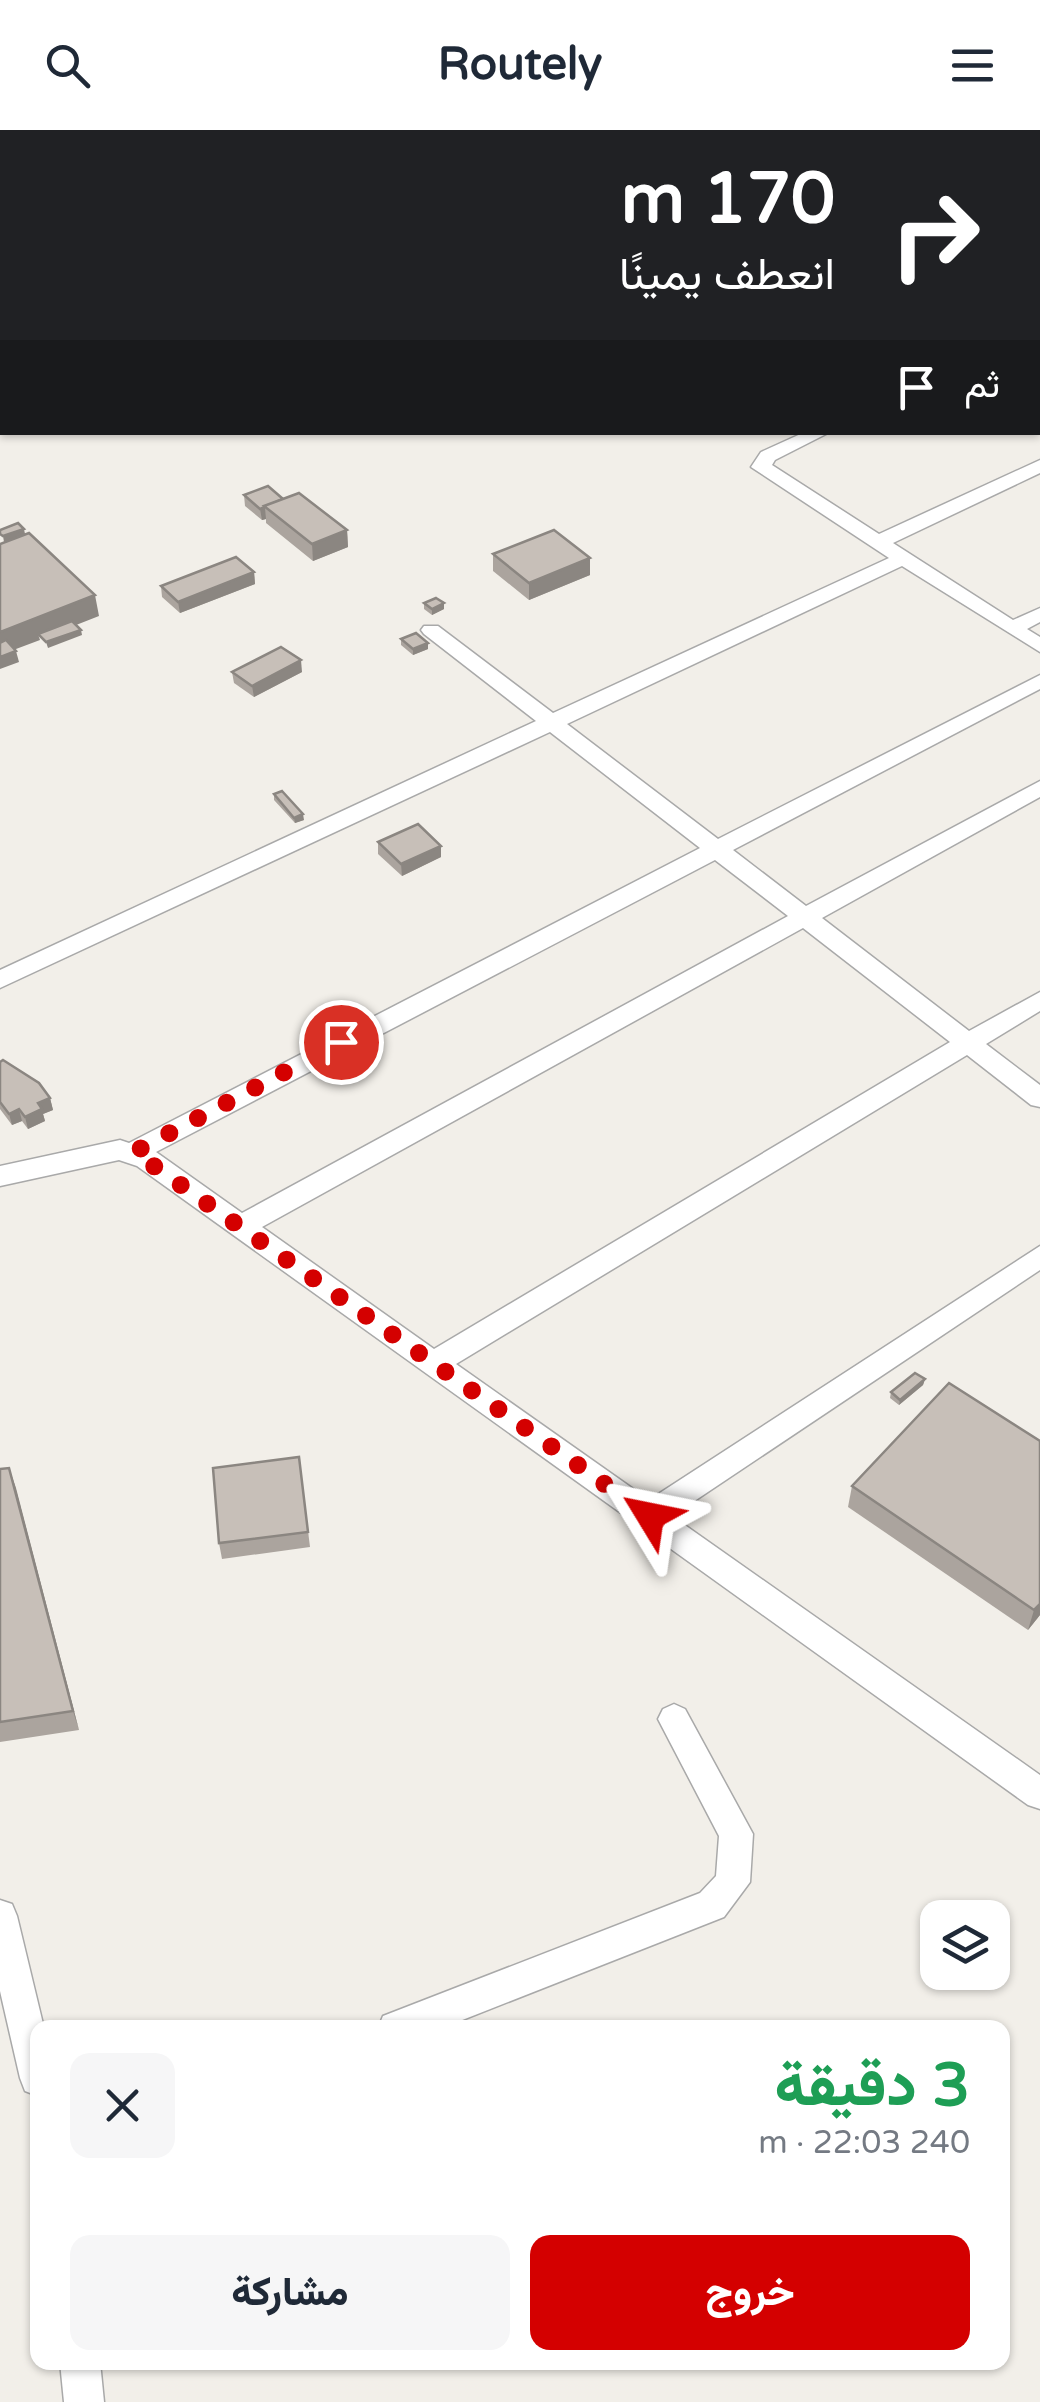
<!DOCTYPE html>
<html lang="ar">
<head>
<meta charset="utf-8">
<style>
	body { margin:0; font-family:"Varela Round",Vazirmatn,sans-serif; background:#f6f6f7; color:#1f2937; direction:rtl; height:100vh; display:flex; flex-direction:column; font-size:38px; white-space:nowrap }
	* { box-sizing:border-box; margin:0 }
	p { font-size:32px; color:#747a83 }
	.icon { flex:none; width:55px; height:55px; fill:none; stroke:currentColor; stroke-width:2; stroke-linecap:round; stroke-linejoin:round }
	.map { position:relative; flex:1; overflow:hidden; direction:ltr }
	.drawer { position:absolute; left:30px; top:1890px; width:980px; height:350px; display:flex; flex-direction:column; background:#fff; border-radius:20px; box-shadow:0 2px 8px #0004; direction:rtl }
	.drawer>* { flex:none }
	.hud { position:absolute; left:0px; top:0px; width:1040px; height:305px; box-shadow:0 2px 8px #0004; direction:rtl; background:#202124; color:#fff; overflow:hidden }
	.controls { position:absolute; left:920px; top:1770px; display:grid; gap:20px }
	.controls a { display:grid; place-items:center; width:90px; height:90px; border-radius:20px; background:#fff; box-shadow:0 2px 8px #0004; font-size:50px }
	.pin { position:absolute; display:grid; place-items:center; width:85px; height:85px; color:#fff; margin:-42px; border:5px solid #fff; border-radius:50%; box-shadow:0 2px 10px #0007 }
	.me { position:absolute; width:110px; margin:-55px; rotate:305deg; stroke-linejoin:round; filter:drop-shadow(0 0 8px #0008) }
	.turn { display:flex; align-items:center; gap:35px; height:210px; padding:0 40px; font-size:45px }
	.turn .icon { width:130px; height:130px; stroke-width:2.5 }
	.turn b { display:block; font-size:70px; line-height:85px }
	.then { display:flex; align-items:center; height:95px; padding:0 40px; background:#0003; gap:20px; font-size:38px }
	.round { display:grid; place-items:center; flex:none; width:105px; height:105px; border-radius:20px; background:#f6f6f7 }
	.overview { display:flex; align-items:center; justify-content:space-between; height:170px; padding:0 40px }
	h1 { font-size:60px; font-weight:800; line-height:75px; color:#1e9e55 }
	.action { display:flex; gap:20px; margin-top:auto; padding:20px 40px }
	.action a { flex:1; height:115px; border-radius:20px; background:#d40000; color:#fff; font-size:40px; font-weight:800; line-height:115px; text-align:center }
	.action a+a { background:#f6f6f7; color:#1f2937 }
	header { display:flex; justify-content:space-between; align-items:center; height:130px; padding:0 40px; background:#fff; font-size:45px; font-weight:800 }
	.map>svg:first-child { display:block }
</style>
</head>
<body>
<header><svg class="icon" aria-label="menu" viewBox="0 0 24 24"><path d="M4 6h16M4 12h16M4 18h16"/></svg>Routely<svg class="icon" aria-label="search" viewBox="0 0 24 24"><circle cx="10" cy="10" r="6"/><path d="M15 15l6 6"/></svg></header>
<div class="map">
<svg width="1040" height="2272" viewBox="0 0 1040 2272">
	<rect width="100%" height="100%" fill="#f2efe9"/>
	<g fill="none" stroke-linecap="round" stroke-linejoin="round">
		<defs>
			<g id="minor">
				<polygon points="436,0 452,0 452,2 437,2"/>
				<polygon points="596,0 612,0 613,2 598,2"/>
				<path d="M805 302H830L775 330 772 335 879 404 1040 330V343L893 413 1013 490 1040 478V492L1027 499 1040 507V522L902 436 567 594 718 709 1040 545V559L733 720 806 776 1040 651V667L822 788 969 901 1040 862V881L986 914 1040 955V977L1031 975 967 925 456 1234 649 1370 1040 1116V1140L672 1386 1040 1645V1679L1028 1675 137 1036 119 1030 0 1056V1036L120 1010 129 1013 700 718 550 602 0 858V840L536 591 424 504 421 500 424 496H438L553 583 889 428 751 337 761 322ZM715 730 788 786 242 1083 156 1022ZM803 798 950 912 434 1219 262 1097Z"/>
				<polygon points="674,1574 685,1579 753,1704 750,1752 724,1787 442,1898 378,1898 383,1886 700,1763 716,1746 719,1706 658,1589 663,1579"/>
				<polygon points="0,1770 12,1774 17,1786 44,1898 38,1898 38,1966 25,1961 20,1948 0,1861"/>
				<polygon points="60,2232 100,2232 104,2272 64,2272"/>
			</g>
		</defs>
		<use href="#minor" stroke="#a9a9a9" stroke-width="3"/>
		<use href="#minor" fill="#fff" fill-rule="evenodd"/>
	</g>
	<g fill="#aba49e">
		<polygon points="21,0 89,0 87,2 22,1"/>
		<polygon points="744,0 765,0 763,2 753,2"/>
		<polygon points="1040,76 1040,108 1038,107 1038,77"/>
		<polygon points="244,365 283,369 347,400 348,417 313,431 266,393 266,389 262,390 245,376"/>
		<polygon points="493,424 590,428 590,445 529,470 493,441"/>
		<polygon points="254,442 255,454 180,483 162,467 161,456"/>
		<polygon points="424,473 444,473 444,479 432,485 424,479"/>
		<polygon points="401,509 428,513 428,519 413,525 401,515"/>
		<polygon points="232,542 302,542 254,567 234,553"/>
		<polygon points="274,664 304,690 295,693 274,670"/>
		<polygon points="378,712 441,727 402,746 378,724"/>
		<polygon points="0,932 50,968 53,980 43,984 45,991 28,999 22,991 12,995 0,979"/>
		<polygon points="925,1249 923,1255 899,1275 890,1268 891,1262"/>
		<polygon points="949,1253 1040,1485 1028,1500 848,1377 852,1356"/>
		<polygon points="299,1327 310,1417 222,1429 219,1413"/>
		<polygon points="9,1338 79,1600 0,1612 0,1339"/>
	</g>
	<g fill="#8b8681">
		<polygon points="0,107 2,107 2,123 0,124"/>
		<polygon points="265,378 266,389 262,390 260,379"/>
		<polygon points="24,399 25,404 4,412 3,406"/>
		<polygon points="347,400 348,417 313,431 312,414"/>
		<polygon points="590,428 590,445 529,470 529,453"/>
		<polygon points="254,442 255,454 180,483 178,472"/>
		<polygon points="95,465 99,486 43,508 38,504 40,510 0,525 0,502"/>
		<polygon points="444,473 444,479 432,485 432,479"/>
		<polygon points="81,500 82,505 48,518 46,512"/>
		<polygon points="428,513 428,519 413,525 413,519"/>
		<polygon points="16,521 19,532 0,539 0,527"/>
		<polygon points="301,530 302,542 254,567 252,556"/>
		<polygon points="303,684 304,690 295,693 294,688"/>
		<polygon points="441,716 441,727 402,746 401,734"/>
		<polygon points="50,968 53,980 43,984 45,991 28,999 25,987 38,973"/>
		<polygon points="19,979 22,991 12,995 9,984"/>
		<polygon points="925,1249 923,1255 899,1275 900,1270"/>
		<polygon points="9,1338 16,1358 79,1600 73,1581"/>
		<polygon points="1040,1474 1040,1485 1028,1500 1034,1480"/>
	</g>
	<g fill="#c7bfb8" stroke="#8b8681" stroke-width="2.5">
		<polygon points="1040,76 1040,92 1038,91 1038,77"/>
		<polygon points="2,82 2,107 0,107 0,83"/>
		<polygon points="268,356 283,369 260,379 244,365"/>
		<polygon points="299,363 347,400 312,414 264,376"/>
		<polygon points="18,393 24,399 3,406 0,404 0,400"/>
		<polygon points="554,400 590,428 529,453 493,424"/>
		<polygon points="29,403 95,465 0,502 0,414"/>
		<polygon points="236,427 254,442 178,472 161,456"/>
		<polygon points="436,468 444,473 432,479 424,473"/>
		<polygon points="72,491 81,500 46,512 38,504"/>
		<polygon points="416,503 428,513 413,519 401,509"/>
		<polygon points="6,510 16,521 0,527 0,513"/>
		<polygon points="281,517 301,530 252,556 232,542"/>
		<polygon points="282,661 303,684 294,688 274,664"/>
		<polygon points="418,694 441,716 401,734 378,712"/>
		<polygon points="3,930 39,953 50,968 38,973 42,979 25,987 19,979 9,984 0,972 0,932"/>
		<polygon points="915,1243 925,1249 900,1270 891,1262"/>
		<polygon points="949,1253 1040,1311 1040,1474 1034,1480 852,1356"/>
		<polygon points="299,1327 308,1402 219,1413 213,1338"/>
		<polygon points="9,1338 73,1581 0,1592 0,1339"/>
	</g>
	<g fill="none" stroke-linecap="round" stroke-linejoin="round">
		<polyline stroke="#d40000" stroke-width="18" stroke-dasharray="0 32.4" points="341,912 134,1022 650,1386"/>
	</g>
</svg>
<div class="controls">
<a><svg class="icon" aria-label="layers" viewBox="0 0 24 24"><path d="M12 4l9 5-9 5-9-5zM3 14l9 5 9-5"/></svg></a>
</div>
<div class="pin" style="left:341px;top:912px;background:#d93025"><svg class="icon" aria-label="arrive" viewBox="0 0 24 24"><path d="M6 21V4h12l-3 4 3 4H6"/></svg></div>
<svg class="me" style="left:650px;top:1386px" viewBox="-20 -20 40 40"><path d="M0-17L14 15 0 8-14 15z" fill="#d40000" stroke="#fff" stroke-width="4"/></svg>
<div class="hud">
<div class="turn"><svg class="icon" aria-label="right" viewBox="0 0 24 24"><path d="M7 20v-9h11M14 6l5 5-5 5"/></svg><div><b>170 m</b>انعطف يمينًا</div></div>
<div class="then">ثم<svg class="icon" aria-label="arrive" viewBox="0 0 24 24"><path d="M6 21V4h12l-3 4 3 4H6"/></svg></div>
</div>
<section class="drawer">
<div class="overview"><div><h1>3 دقيقة</h1><p>240 m · 22:03</p></div><a class="round"><svg class="icon" aria-label="close" viewBox="0 0 24 24"><path d="M6 6l12 12M18 6L6 18"/></svg></a></div>
<div class="action"><a>خروج</a><a>مشاركة</a></div>
</section>
</div>
</body>
</html>
